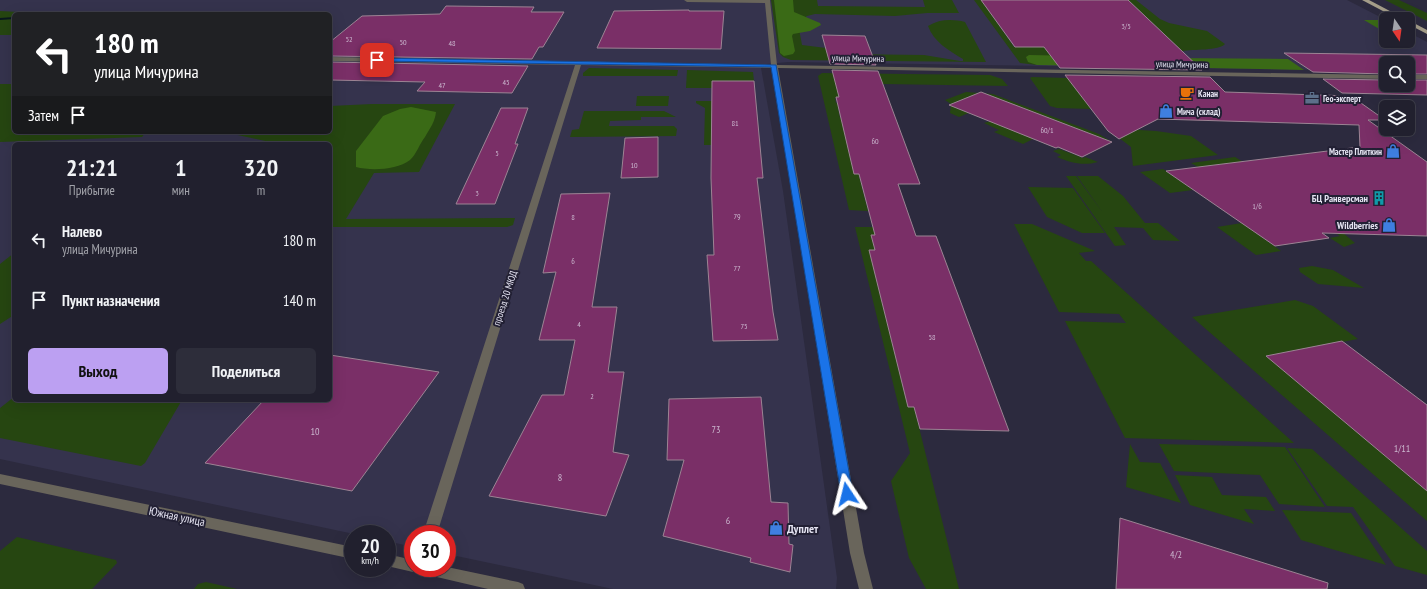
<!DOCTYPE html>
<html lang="ru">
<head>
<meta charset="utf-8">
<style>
	body { margin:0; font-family:"PT Sans Narrow",sans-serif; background:#2d2d3a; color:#f1f3f6; height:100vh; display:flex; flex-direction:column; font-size:15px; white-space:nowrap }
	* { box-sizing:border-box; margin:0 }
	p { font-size:13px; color:#a2a3aa }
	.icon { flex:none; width:22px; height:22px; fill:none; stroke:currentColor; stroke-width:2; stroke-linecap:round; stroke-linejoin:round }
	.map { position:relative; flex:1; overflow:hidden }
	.panel { position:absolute; left:12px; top:142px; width:320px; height:260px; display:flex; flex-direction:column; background:#21202e; border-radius:6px; box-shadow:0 4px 16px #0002,0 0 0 1px #3e3e4a }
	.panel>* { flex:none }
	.banner { position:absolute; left:12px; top:12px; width:320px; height:122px; border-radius:6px; box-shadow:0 4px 16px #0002,0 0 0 1px #3e3e4a; background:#202124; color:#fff; overflow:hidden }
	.needle { width:26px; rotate:167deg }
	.controls { position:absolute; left:1379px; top:12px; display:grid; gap:8px }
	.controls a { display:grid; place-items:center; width:36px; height:36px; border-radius:6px; background:#21202e; box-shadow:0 4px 16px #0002,0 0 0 1px #3e3e4a; font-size:20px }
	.speed { position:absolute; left:344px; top:525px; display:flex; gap:8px; font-size:20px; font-weight:700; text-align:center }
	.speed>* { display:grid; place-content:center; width:52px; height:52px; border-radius:50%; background:#21202e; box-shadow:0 4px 16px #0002,0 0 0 1px #3e3e4a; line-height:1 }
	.speed small { font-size:10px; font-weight:400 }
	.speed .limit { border:6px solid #d22; background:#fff; color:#111 }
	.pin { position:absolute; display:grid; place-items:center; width:34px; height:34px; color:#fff; margin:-17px; border-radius:8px; box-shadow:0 2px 6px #0006 }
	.me { position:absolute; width:44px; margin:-22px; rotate:350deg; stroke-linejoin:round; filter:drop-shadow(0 0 3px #0008) }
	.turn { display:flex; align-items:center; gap:14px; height:84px; padding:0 16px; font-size:18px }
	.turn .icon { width:52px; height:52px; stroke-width:2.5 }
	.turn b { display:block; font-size:28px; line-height:34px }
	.then { display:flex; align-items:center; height:38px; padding:0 16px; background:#0003; gap:8px; font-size:15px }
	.eta { display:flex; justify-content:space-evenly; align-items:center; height:68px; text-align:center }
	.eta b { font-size:24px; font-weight:600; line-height:28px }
	.action { display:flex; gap:8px; margin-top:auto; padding:8px 16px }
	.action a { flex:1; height:46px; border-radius:6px; background:#bca0f2; color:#111; font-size:16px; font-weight:600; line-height:46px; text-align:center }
	.action a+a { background:#2d2d3a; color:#f1f3f6 }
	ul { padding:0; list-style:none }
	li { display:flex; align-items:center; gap:12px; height:60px; padding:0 16px }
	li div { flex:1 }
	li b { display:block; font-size:15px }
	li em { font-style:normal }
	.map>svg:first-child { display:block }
</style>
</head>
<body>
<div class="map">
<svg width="1427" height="589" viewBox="0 0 1427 589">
	<rect width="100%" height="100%" fill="#2c2a3e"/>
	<path fill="#35334d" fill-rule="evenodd" d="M0 0H1347L1386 20V41H1408V32L1427 42V72L1408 63H1386V71L788 62 767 64 761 68 783 191 837 578 836 589H613L447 554V534H413V547L387 541V534H354L0 459ZM14 14H330V132H14ZM14 144H330V400H14Z"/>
	<g fill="#264611">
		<path d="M771 0H817L818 6 925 7 923 0H952L959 13H927L895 16 815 14 807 16 798 23 802 45 834 49 842 54 924 55 960 61H963V59C948 50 934 42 928 26 940 19 952 19 965 22L986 62 791 60 783 57 779 53Z"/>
		<polygon points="974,0 981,0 1014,47 1049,47 1055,56 1026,59 1037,65 1020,63"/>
		<path d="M1128 0H1136L1160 19 1169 23 1207 31 1225 44C1219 51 1193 49 1182 51Z"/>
		<polygon points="1385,0 1399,0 1427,13 1427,21"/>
		<polygon points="0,11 59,14 14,14 14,35 0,35"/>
		<polygon points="589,68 678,70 677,76 583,76 583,73"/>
		<polygon points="687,70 753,72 754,81 713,81 712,88 686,88"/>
		<polygon points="822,73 990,75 1002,79 1008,86 883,84 837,89 839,97 835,98 836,103 840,103 842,108 838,108 840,118 844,118 868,211 849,210 818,76"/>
		<polygon points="1032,77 1068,78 1091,109 1057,108 1050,106 1030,78"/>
		<polygon points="0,84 14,84 14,132 146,132 142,137 0,142"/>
		<polygon points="966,92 993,94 1099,134 1112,142 981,92 951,104 971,112 959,117 950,113 951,104 945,100"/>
		<polygon points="637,96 669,96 668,106 636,106"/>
		<polygon points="696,101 712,101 712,145 704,145 705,108 696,103"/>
		<polygon points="372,104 455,104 419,172 374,173 346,219 515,218 513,225 507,227 330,227 330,144 279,144 224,132 330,132 330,106"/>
		<polygon points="584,111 664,111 676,117 641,117 641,120 610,121 609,126 674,126 677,129 676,136 570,137 572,130 579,129"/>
		<polygon points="991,121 1035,138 1023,144 994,132 999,130 984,123"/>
		<polygon points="1106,128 1156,131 1191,136 1218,155 1133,166 1131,147"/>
		<path d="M1059 149 1083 158 1085 157 1098 162C1083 166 1071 163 1057 157L1061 155 1053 151Z"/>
		<polygon points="1235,157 1280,184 1198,167 1191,163"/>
		<polygon points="1163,169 1166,171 1193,190 1170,193 1140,172"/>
		<polygon points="1066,176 1076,176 1103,213 1077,176 1098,176 1123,196 1145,223 1158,223 1180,241 1153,240 1143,228 1114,227 1126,245 1115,246"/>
		<polygon points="1028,187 1073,188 1105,233 1082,233 1047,217"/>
		<polygon points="1311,206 1355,243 1344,247 1330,238 1340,236 1296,208"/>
		<polygon points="1242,223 1281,251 1256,255 1217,227"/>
		<polygon points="1014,224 1032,224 1095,251 1079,253 1086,261 1091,261 1294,443 1125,438 1065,321 1126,323 1119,314 1059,312"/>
		<polygon points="855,227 880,227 883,235 871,235 875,250 874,270 908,407 914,407 959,589 926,589 909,558 891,481 910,453"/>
		<polygon points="14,253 14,315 0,324 0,264"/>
		<polygon points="1312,266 1333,270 1364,288 1318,284 1300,272 1299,268"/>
		<polygon points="1295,300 1313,306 1358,339 1267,356 1427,491 1427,521 1192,317"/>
		<polygon points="14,397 14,400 182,400 145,463 141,466 0,438 0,408"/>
		<polygon points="1130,444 1140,462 1160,463 1181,503 1126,487"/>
		<polygon points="1159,444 1285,447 1325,507 1279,504 1260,475 1174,471"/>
		<polygon points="1287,448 1312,449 1427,551 1427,575 1395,566 1353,507 1327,506"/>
		<polygon points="1175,475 1212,477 1222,495 1266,497 1275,511 1244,509 1254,524 1190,505"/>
		<polygon points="1282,510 1351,513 1386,565 1301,540"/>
		<polygon points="17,537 116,560 117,563 92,589 0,589 0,551"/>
		<polygon points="206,582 237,589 194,589 198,584"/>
	</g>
	<g fill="#3a6a16">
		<polygon points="774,0 793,0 794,12 820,23 821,25 810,31 793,34 792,36 795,51 793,54 784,56 780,53"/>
		<polygon points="1364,20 1380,20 1386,23 1386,33"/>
		<polygon points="1029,55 1078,56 1095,66 1037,65 1028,62 1026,57"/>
		<polygon points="1170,58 1288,59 1304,70 1153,67"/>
		<path d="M411 107 436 112C435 122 430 128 425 137 420 143 416 155 410 160 397 170 371 171 356 167V151L383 116 400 109Z"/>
	</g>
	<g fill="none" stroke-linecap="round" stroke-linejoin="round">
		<polygon fill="#09181f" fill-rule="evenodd" points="14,17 14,19 0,20 0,18"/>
	</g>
	<g fill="#7a2f67" stroke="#9c8494">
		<polygon points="981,0 1128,0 1202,70 1060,68 1044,47 1015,47"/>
		<polygon points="446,6 534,7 531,12 564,12 543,47 539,47 532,59 330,56 330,42 362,16 440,14"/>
		<polygon points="689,10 689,11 724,11 721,49 597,48 614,11"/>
		<polygon points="822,35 865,36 876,65 830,64"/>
		<polygon points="1284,53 1427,55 1427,74 1408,74 1408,63 1386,63 1386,74 1313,72"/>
		<polygon points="330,62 528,66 512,93 417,91 425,82 330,80"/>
		<polygon points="832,70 878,71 920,184 898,184 916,236 936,236 1009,431 920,429 914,407 908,407 869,250 875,250 871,235 875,235 859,174 854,174 836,97 839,97"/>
		<polygon points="1065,75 1210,77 1225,92 1351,96 1385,120 1368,120 1427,162 1427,236 1322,233 1329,238 1275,246 1166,171 1360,147 1359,125 1158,119 1119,139 1108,131"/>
		<polygon points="1323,79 1386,80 1386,85 1408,85 1408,80 1427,80 1427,95 1342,93"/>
		<polygon points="712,81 754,81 763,178 757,178 773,312 778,340 713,341 707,255 714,255 711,178"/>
		<polygon points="981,92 1112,142 1082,157 1058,147 1056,148 949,105"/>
		<polygon points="501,108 528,108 515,144 518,144 495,204 456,204"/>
		<polygon points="658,137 658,177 621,178 625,138"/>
		<polygon points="610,193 592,307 617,307 608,372 624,372 613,452 629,455 606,516 489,496 542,395 564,395 575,340 539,340 556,272 543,273 561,194"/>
		<polygon points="1342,341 1427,405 1427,491 1266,356"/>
		<polygon points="330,355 439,372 352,491 205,463 264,400 330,400"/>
		<polygon points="761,397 771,502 788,503 789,544 793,545 790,572 750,562 751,558 663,536 684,460 667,460 669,399"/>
		<polygon points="1120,518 1328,583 1327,589 1116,589"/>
	</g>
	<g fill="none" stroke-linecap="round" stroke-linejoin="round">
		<g fill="#69655b" fill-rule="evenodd">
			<polygon points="684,0 770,0 777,65 1386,75 1386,79 778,68 864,553 873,589 859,589 850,553 772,68 581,65 437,534 423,534 575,65 330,61 330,57 771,65 765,3 687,2"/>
			<rect x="1408" y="75" width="19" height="4"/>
		</g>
		<g fill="#69655b" fill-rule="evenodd">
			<polygon points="0,474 353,547 353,559 0,484"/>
			<polygon points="387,554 413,560 413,568 447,568 447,567 518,582 523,584 525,589 488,589 424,574 418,571 413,572 387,566"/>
		</g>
		<g fill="#a49d89" fill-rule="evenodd">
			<polygon points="1362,0 1369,0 1405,19 1398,19"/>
			<polygon points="1408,20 1427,30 1427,34 1408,24"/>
		</g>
	</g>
	<polygon fill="#1a73e8" stroke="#114b97" points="375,58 776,65 853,494 851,497 847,498 842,497 841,494 771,67 377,61"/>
	<defs>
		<symbol id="cafe-bare" viewBox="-9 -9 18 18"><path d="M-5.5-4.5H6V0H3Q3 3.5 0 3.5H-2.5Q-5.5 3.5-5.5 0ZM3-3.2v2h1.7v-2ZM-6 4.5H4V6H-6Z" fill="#e8710a" stroke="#222034" stroke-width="2.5" paint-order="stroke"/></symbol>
		<symbol id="office-bare" viewBox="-9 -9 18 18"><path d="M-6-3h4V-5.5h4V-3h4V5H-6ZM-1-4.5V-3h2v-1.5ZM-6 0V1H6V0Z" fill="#5c6f8a" stroke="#222034" stroke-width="2.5" paint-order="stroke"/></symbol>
		<symbol id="shop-bare" viewBox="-9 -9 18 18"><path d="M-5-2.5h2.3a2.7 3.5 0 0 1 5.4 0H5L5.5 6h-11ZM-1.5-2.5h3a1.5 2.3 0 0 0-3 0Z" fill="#3f7fe0" stroke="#222034" stroke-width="2.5" paint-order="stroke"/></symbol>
		<symbol id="building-bare" viewBox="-9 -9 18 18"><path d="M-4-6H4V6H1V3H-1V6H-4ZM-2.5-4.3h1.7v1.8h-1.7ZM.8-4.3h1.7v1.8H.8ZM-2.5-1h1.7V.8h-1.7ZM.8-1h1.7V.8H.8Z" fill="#0f9aa8" stroke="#222034" stroke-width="2.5" paint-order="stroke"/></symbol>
	</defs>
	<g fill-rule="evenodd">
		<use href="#cafe-bare" x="1177" y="83" width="20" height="20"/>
		<use href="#office-bare" x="1302" y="88" width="20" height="20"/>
		<use href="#shop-bare" x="1156" y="101" width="20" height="20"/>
		<use href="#shop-bare" x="1383" y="141" width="20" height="20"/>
		<use href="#building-bare" x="1369" y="188" width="20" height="20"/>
		<use href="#shop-bare" x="1379" y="215" width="20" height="20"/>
		<use href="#shop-bare" x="766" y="518" width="20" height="20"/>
	</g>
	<g text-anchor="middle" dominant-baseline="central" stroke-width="4" stroke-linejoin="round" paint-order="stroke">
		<g font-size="8" fill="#cab6ce">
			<text x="1126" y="26">3/5</text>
			<text x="349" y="39">52</text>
			<text x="403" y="42">50</text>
			<text x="452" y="43">48</text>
			<text x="506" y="82">45</text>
			<text x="442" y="85">47</text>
			<text x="735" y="123">81</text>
			<text x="1047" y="130">60/1</text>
			<text x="875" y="141">60</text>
			<text x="497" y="153">5</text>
			<text x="634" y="165">10</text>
			<text x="477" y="193">3</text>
			<text x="1257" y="206">1/6</text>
			<text x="737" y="216">79</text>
			<text x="573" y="217">8</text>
			<text x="573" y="261">6</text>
			<text x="737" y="268">77</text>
			<text x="579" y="324">4</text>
			<text x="744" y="326">75</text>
			<text x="932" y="337">58</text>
			<text x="592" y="396">2</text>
		</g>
		<g font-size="9" fill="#e4e3f1" stroke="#222034">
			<text transform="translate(858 58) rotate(1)">улица Мичурина</text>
			<text transform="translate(1182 64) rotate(1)">улица Мичурина</text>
		</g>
		<g font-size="9" font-weight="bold" fill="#e4e3f1" stroke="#222034" text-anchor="start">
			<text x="1198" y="93">Канан</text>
			<text x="1323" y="98">Гео-эксперт</text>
			<text x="1177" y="111">Мича (склад)</text>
			<text x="1382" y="151" text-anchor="end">Мастер Плиткин</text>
		</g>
		<g font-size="10" font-weight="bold" fill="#e4e3f1" stroke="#222034" text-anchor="end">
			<text x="1368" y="198">БЦ Ранверсман</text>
			<text x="1378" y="225">Wildberries</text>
		</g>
		<g font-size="10" fill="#e4e3f1" stroke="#222034">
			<text transform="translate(505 298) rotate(-72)">проезд 20 МЮД</text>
		</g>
		<g font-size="10" fill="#cab6ce">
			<text x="716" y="429">73</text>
			<text x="315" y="431">10</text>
			<text x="1402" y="448">1/11</text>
			<text x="560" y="477">8</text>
			<text x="728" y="520">6</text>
			<text x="1176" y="554">4/2</text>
		</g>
		<g font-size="12" fill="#e4e3f1" stroke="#222034">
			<text transform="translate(177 516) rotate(12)">Южная улица</text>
		</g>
		<g font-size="12" font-weight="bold" fill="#e4e3f1" stroke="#222034" text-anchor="start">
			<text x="787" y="528">Дуплет</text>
		</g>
	</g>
</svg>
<div class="controls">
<a><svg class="needle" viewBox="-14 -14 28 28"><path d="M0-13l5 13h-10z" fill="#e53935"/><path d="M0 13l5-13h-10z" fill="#a2a3aa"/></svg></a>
<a><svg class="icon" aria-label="search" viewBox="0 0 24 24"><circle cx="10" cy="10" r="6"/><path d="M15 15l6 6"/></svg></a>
<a><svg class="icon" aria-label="layers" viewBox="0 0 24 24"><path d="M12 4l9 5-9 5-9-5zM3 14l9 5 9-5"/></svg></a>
</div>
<div class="speed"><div>20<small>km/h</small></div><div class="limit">30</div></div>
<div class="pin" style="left:377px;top:60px;background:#d93025"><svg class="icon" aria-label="arrive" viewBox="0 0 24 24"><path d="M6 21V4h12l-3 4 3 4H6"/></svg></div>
<svg class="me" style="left:847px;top:494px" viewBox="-20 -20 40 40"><path d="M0-17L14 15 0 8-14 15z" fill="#1a73e8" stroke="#fff" stroke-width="4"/></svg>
<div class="banner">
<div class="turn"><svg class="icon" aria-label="left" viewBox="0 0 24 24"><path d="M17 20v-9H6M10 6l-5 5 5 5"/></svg><div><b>180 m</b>улица Мичурина</div></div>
<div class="then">Затем<svg class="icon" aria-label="arrive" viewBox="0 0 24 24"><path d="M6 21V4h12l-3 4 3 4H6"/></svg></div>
</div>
<section class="panel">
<div class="eta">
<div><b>21:21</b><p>Прибытие</p></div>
<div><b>1</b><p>мин</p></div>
<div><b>320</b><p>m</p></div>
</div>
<ul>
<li><svg class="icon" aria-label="left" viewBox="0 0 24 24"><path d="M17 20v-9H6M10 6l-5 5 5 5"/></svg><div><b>Налево</b><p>улица Мичурина</p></div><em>180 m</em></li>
<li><svg class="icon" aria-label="arrive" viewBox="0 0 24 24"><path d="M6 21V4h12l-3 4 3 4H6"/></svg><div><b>Пункт назначения</b></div><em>140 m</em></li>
</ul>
<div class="action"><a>Выход</a><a>Поделиться</a></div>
</section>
</div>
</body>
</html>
